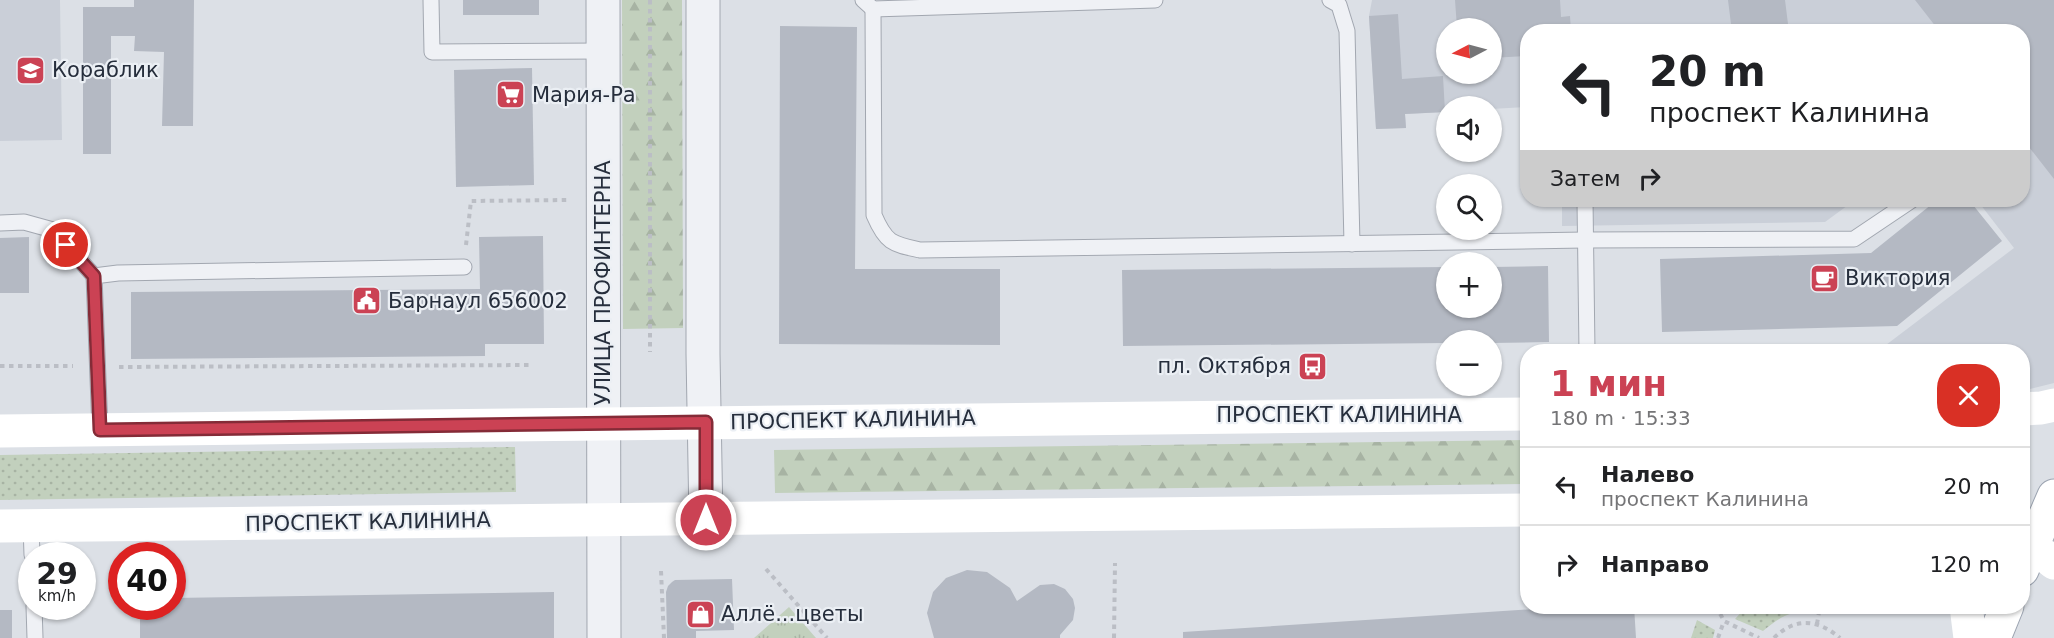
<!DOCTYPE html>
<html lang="ru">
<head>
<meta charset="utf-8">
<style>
	body { margin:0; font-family:"DejaVu Sans",sans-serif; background:#f2f2f2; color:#202124; height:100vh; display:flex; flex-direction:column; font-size:22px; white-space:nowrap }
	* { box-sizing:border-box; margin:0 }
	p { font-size:20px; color:#757577 }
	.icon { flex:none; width:33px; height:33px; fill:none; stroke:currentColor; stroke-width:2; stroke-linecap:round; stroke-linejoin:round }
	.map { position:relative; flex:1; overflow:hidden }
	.side { position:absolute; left:1520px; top:344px; width:510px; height:270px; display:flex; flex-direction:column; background:#fff; border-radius:24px; box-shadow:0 2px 4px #0004 }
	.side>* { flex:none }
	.guide { position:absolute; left:1520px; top:24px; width:510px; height:183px; border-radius:24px; box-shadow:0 2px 4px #0004; background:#fff; color:#202124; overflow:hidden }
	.needle { width:39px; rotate:264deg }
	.tools { position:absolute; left:1436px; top:18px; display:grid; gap:12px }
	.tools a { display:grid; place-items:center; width:66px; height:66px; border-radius:50%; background:#fff; box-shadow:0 2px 4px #0004; font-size:30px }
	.speed { position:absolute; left:18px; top:542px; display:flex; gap:12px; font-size:30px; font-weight:700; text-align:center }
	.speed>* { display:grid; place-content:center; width:78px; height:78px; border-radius:50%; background:#fff; box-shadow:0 2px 4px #0004; line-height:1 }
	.speed small { font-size:15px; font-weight:400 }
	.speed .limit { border:9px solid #d22; background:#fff; color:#111 }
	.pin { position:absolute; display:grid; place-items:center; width:51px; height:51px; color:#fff; margin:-26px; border:3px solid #fff; border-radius:50%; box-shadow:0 2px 6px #0007 }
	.me { position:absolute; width:66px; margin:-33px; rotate:0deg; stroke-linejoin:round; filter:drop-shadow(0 0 4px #0008) }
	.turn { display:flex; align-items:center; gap:21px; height:126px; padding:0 30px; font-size:27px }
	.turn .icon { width:78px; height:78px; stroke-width:2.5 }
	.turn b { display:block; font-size:42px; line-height:51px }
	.then { display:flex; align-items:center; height:57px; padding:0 30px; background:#0003; gap:12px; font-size:22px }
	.round { display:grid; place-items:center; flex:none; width:63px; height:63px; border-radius:24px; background:#f2f2f2 }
	.overview { display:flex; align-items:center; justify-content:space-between; height:102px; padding:0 30px }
	h1 { font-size:36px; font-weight:800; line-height:45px; color:#cb4254 }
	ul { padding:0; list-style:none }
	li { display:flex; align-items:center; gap:18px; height:78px; padding:0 30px; border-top:2px solid #e0e0e0 }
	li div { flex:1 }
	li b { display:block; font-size:22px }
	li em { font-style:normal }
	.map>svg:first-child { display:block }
</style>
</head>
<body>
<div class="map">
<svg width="2054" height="638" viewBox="0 0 2054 638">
	<defs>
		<pattern id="grass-dots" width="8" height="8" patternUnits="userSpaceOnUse" patternTransform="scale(1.5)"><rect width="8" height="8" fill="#c2d0bd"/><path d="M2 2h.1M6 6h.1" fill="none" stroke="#a7b3a3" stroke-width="1.8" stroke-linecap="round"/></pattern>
		<pattern id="forest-firs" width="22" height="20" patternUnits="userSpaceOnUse" patternTransform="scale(1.5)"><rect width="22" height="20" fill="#c2d0bd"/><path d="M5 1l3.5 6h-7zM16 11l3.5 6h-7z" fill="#a7b3a3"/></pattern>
		<pattern id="park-tufts" width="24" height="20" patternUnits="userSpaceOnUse" patternTransform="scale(1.5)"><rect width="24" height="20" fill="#c2d0bd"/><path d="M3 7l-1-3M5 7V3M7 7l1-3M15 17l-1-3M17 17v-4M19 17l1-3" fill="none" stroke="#a7b3a3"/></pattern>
	</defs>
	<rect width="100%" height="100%" fill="#dce0e6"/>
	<g fill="#cacfd8" fill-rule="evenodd">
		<polygon points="0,0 60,0 62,140 0,141"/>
		<path d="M1372 0H2054V383L2022 391V351H1878L2014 248 1977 200H2022V32H1527V107L1491 109V106H1446V112L1405 114 1406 128 1376 129 1369 16ZM1446 28H1491V74H1446Z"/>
		<polygon points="1562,200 1855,200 1825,222 1562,226"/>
	</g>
	<g fill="url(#grass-dots)">
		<polygon points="515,447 516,492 0,500 0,455"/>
		<path d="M1747 606H1812V610C1790 611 1780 617 1763 631L1735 619Z"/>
		<polygon points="1697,620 1715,630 1713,638 1691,638"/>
	</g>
	<g fill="url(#forest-firs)">
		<polygon points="622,0 682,0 683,328 623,329"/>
		<polygon points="1527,440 1527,484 775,493 774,450"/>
	</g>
	<polygon fill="url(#park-tufts)" points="789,607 816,638 754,638"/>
	<g fill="#b4b9c3">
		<polygon points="134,0 194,0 193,126 162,126 164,52 134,51 135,36 111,36 111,154 83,154 83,7 134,7"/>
		<rect x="463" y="0" width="76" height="15"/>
		<polygon points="1455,0 1560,0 1561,17 1570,16 1571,32 1527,32 1527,56 1491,58 1491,28 1457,28"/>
		<polygon points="1728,0 1785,0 1789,32 1732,32"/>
		<polygon points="1915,0 2054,0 2054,179 2022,138 2022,32 1940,32"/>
		<polygon points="1398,14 1402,79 1443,76 1445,112 1405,114 1406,128 1376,129 1369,16"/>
		<polygon points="780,26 857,27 855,269 1000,269 1000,345 779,344"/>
		<polygon points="532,68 534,185 456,187 454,70"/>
		<polygon points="1937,200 1969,200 2002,241 1897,326 1662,332 1660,259 1871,253"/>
		<polygon points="543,236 544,344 485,344 485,356 131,359 131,292 480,289 479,237"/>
		<polygon points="29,237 29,293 0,293 0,238"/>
		<polygon points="1548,266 1549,342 1491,343 1491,340 1446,340 1446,343 1123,346 1122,270 1446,267 1446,308 1491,308 1491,267"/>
		<polygon points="967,570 987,572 1010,588 1017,601 1040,585 1054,584 1065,589 1073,599 1075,608 1073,620 1060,635 1060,638 934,638 927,613 933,592 946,578"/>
		<polygon points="732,579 734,630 696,631 696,638 667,638 666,592 668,586 672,582 675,580"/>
		<polygon points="554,592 554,638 140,638 140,606 172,606 172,598"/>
		<polygon points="1581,606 1634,606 1636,638 1183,638 1183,632"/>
		<rect x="0" y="610" width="12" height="28"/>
	</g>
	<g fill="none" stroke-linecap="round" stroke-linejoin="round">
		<defs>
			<g id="service">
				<polyline points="431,0 432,52 603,51"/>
				<polyline points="863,0 873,9 1155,0"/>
				<polyline points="1330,0 1339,5 1347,31 1352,244"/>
				<path d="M873 9 874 215C886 243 892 244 920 250L1585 240 1854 239 1912 200"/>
				<polyline points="1585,200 1587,351"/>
				<polyline points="0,223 24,222 53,230 94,276"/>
				<polyline points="100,430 94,276 118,273 464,267"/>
				<polyline points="31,526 32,555"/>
				<polyline points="34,606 35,638"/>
			</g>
			<g id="tertiary">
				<polyline points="603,0 604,638"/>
				<polyline points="703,0 703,354 706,520"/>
			</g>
			<g id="primary">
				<polyline points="2022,570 2054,496"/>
				<polyline points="1994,638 2007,606"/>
			</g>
		</defs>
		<use href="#service" stroke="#a2a7b0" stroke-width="17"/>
		<use href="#tertiary" stroke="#a2a7b0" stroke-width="35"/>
		<use href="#primary" stroke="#9ca4b1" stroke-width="35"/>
		<g stroke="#bbbec5" stroke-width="4" stroke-dasharray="4.5 4.5" stroke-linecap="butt">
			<polyline points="650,0 650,352"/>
			<polyline points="466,245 471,201 568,200"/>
			<polyline points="0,366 73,366"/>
			<polyline points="119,367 533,365"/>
			<polyline points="766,569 827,638"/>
			<polyline points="661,571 664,638"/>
			<polyline points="1716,606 1724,621 1759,638"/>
			<polyline points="1817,624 1820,606"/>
			<polyline points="1114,638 1115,563"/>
			<polyline points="1718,638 1724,621"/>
			<path d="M1774 638C1795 617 1818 619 1840 638"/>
		</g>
		<use href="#service" stroke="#eff1f5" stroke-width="15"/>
		<use href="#tertiary" stroke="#eff1f5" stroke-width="33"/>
		<g stroke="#fff" stroke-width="33">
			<polyline points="2022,409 2041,408 2054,405"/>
			<path d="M0 431C509 425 1018 418 1527 414"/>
			<polyline points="0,526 1527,510"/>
			<polyline points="2022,541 2032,546 2054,563"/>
			<polyline points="1966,606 1970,638"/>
		</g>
		<use href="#primary" stroke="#fff" stroke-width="33"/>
	</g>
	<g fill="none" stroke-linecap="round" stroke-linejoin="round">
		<defs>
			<polyline id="route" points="66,245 94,276 100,430 706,422 706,520"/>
		</defs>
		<use href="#route" stroke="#842b37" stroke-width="15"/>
		<use href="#route" stroke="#cb4254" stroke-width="10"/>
	</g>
	<defs>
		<symbol id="school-square" viewBox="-11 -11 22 22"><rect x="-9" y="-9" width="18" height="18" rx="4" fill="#cb4254" stroke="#ebeff4"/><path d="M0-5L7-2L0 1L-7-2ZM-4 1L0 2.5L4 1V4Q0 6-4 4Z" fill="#fff"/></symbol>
		<symbol id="supermarket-square" viewBox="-11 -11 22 22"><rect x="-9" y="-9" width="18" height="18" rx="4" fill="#cb4254" stroke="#ebeff4"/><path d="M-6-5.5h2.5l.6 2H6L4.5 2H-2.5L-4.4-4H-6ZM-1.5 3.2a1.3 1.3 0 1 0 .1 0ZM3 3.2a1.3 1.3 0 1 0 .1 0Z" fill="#fff"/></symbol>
		<symbol id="cafe-square" viewBox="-11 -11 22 22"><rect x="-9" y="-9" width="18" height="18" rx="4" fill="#cb4254" stroke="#ebeff4"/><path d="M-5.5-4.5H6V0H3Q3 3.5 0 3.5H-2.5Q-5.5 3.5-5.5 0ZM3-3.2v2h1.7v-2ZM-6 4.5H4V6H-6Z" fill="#fff"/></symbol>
		<symbol id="civic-square" viewBox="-11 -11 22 22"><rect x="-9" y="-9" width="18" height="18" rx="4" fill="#cb4254" stroke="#ebeff4"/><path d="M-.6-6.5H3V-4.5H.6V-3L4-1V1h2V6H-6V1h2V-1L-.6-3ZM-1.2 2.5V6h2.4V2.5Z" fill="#fff"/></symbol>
		<symbol id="bus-square" viewBox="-11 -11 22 22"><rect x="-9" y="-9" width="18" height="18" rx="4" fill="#cb4254" stroke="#ebeff4"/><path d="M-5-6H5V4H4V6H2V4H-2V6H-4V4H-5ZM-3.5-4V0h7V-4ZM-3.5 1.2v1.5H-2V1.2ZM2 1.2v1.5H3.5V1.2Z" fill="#fff"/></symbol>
		<symbol id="shop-square" viewBox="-11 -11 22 22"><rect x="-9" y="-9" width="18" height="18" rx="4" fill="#cb4254" stroke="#ebeff4"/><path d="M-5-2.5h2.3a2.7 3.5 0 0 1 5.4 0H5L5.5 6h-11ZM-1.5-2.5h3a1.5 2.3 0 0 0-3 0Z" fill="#fff"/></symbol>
	</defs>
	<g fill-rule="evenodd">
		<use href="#school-square" x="14" y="54" width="33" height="33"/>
		<use href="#supermarket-square" x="494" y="78" width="33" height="33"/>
		<use href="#cafe-square" x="1808" y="262" width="33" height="33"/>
		<use href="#civic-square" x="350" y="284" width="33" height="33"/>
		<use href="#bus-square" x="1296" y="350" width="33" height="33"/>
		<use href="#shop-square" x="684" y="598" width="33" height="33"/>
	</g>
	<g text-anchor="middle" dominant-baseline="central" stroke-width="4.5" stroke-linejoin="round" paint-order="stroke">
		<g font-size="21" fill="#262e3c" stroke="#ebeff4" text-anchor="start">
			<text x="52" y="70">Кораблик</text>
			<text x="532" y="95">Мария-Ра</text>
			<text x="1845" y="278">Виктория</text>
			<text x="388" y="301">Барнаул 656002</text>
			<text x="1291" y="366" text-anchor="end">пл. Октября</text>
			<text x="721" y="614">Аллё...цветы</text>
		</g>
		<g font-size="21" fill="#262e3c" stroke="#ebeff4">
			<text transform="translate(603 283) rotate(-90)">УЛИЦА ПРОФИНТЕРНА</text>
			<text x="1339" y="415">ПРОСПЕКТ КАЛИНИНА</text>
			<text transform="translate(853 420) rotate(-1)">ПРОСПЕКТ КАЛИНИНА</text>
			<text transform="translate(368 522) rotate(-1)">ПРОСПЕКТ КАЛИНИНА</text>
		</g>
	</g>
</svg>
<div class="tools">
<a><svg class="needle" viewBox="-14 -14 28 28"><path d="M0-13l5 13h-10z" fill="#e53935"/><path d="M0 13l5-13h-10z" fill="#757577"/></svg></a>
<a><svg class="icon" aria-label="sound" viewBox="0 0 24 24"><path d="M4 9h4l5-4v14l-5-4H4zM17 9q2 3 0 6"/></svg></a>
<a><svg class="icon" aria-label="search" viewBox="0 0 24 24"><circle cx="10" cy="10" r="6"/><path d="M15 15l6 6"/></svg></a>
<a>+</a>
<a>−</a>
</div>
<div class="speed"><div>29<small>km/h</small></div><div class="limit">40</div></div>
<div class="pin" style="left:66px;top:245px;background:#d93025"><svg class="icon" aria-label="arrive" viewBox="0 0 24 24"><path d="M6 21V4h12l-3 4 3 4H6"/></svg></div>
<svg class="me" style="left:706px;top:520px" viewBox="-20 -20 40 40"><circle r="17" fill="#cb4254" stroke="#fff" stroke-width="3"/><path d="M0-11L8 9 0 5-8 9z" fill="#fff"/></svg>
<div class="guide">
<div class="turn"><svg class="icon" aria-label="left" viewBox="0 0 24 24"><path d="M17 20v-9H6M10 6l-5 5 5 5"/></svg><div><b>20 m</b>проспект Калинина</div></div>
<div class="then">Затем<svg class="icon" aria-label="right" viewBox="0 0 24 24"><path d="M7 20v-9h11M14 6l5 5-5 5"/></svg></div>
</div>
<section class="side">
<div class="overview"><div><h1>1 мин</h1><p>180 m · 15:33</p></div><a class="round" style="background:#d93025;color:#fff"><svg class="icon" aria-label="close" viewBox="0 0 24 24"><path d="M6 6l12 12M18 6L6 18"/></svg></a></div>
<ul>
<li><svg class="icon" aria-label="left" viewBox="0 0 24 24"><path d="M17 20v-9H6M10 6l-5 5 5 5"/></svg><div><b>Налево</b><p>проспект Калинина</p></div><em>20 m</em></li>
<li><svg class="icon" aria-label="right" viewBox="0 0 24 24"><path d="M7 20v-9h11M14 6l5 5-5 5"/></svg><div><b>Направо</b></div><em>120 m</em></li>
</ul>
</section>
</div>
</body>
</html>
